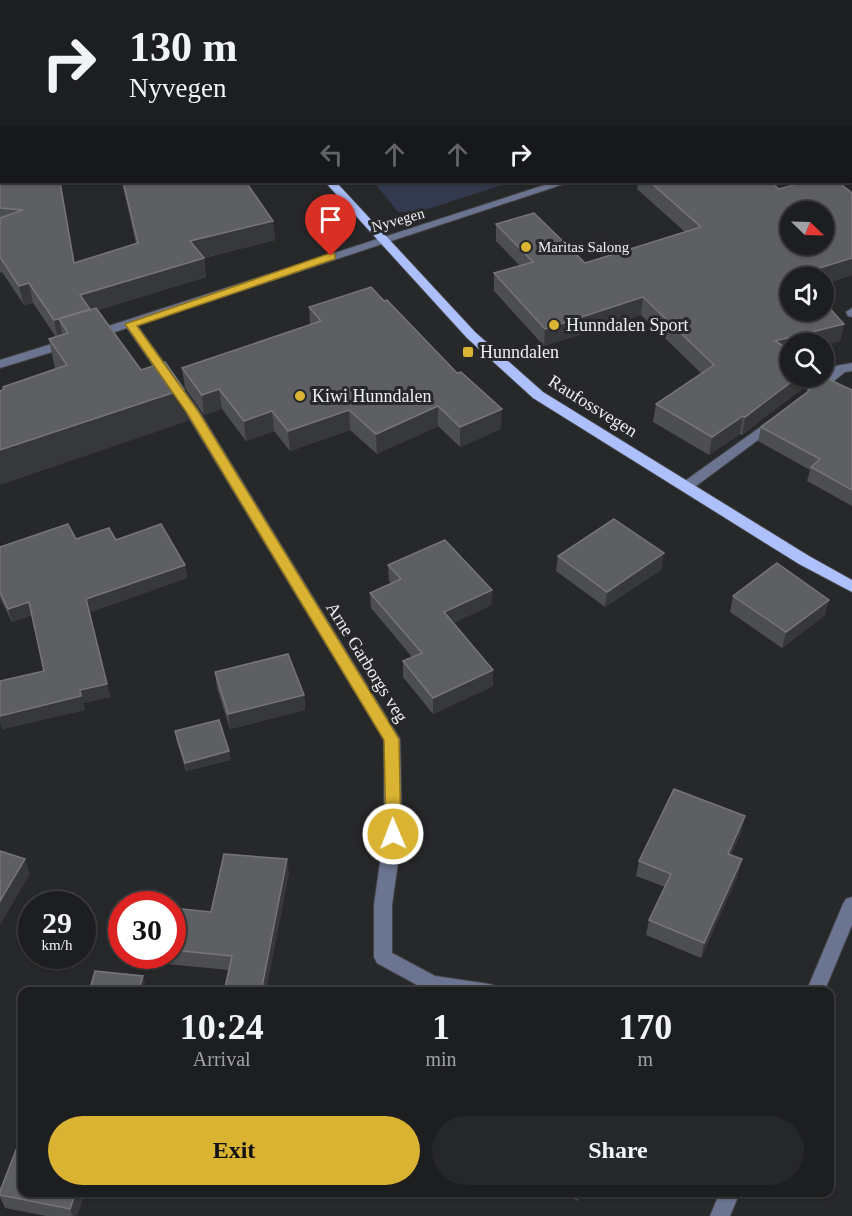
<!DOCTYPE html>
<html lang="en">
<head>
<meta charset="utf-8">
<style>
	body { margin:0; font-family:"Times New Roman",serif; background:#252729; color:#f1f3f6; height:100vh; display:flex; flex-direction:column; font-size:22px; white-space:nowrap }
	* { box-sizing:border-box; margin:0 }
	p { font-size:20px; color:#a0a2a5 }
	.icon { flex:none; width:33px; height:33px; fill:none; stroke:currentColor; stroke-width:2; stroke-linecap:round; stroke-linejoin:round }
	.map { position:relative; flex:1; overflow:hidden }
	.side { position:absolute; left:18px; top:987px; width:816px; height:210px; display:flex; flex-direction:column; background:#1d1e20; border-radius:12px; box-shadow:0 2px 4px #0004,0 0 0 2px #3b3c3e }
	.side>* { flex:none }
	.top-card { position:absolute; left:0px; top:0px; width:852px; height:183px; box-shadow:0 2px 4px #0004,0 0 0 2px #3b3c3e; background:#1d1e20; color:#f1f3f6; overflow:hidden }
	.needle { width:39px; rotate:113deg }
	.buttons { position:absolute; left:780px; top:201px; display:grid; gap:12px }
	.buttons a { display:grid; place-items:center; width:54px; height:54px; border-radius:50%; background:#1d1e20; box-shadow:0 2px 4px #0004,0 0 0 2px #3b3c3e; font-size:30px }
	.speed { position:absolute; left:18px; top:891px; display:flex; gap:12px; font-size:30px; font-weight:700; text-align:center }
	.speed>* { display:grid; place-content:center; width:78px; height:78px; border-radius:50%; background:#1d1e20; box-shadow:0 2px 4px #0004,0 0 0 2px #3b3c3e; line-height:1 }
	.speed small { font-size:15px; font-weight:400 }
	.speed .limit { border:9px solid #d22; background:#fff; color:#111 }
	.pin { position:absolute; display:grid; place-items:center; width:51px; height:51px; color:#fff; margin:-62px -26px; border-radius:50% 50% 50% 0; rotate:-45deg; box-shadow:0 0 6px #0007 }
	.pin .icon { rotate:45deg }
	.me { position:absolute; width:66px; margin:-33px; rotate:359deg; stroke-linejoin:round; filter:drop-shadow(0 0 4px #0008) }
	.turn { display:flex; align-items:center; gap:21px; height:126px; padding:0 30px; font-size:27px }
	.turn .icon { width:78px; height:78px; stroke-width:2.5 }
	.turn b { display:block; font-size:42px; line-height:51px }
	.lanes { display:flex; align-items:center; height:57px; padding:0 30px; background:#0003; justify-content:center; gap:30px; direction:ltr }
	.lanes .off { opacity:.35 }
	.eta { display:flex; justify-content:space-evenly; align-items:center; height:102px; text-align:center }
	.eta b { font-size:36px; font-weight:800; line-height:42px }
	.cta { display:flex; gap:12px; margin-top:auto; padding:12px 30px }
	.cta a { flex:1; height:69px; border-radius:36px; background:#dab333; color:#111; font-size:24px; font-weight:800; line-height:69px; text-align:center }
	.cta a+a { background:#252729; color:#f1f3f6 }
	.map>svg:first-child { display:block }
</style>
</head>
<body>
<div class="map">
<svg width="852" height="1216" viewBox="0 0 852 1216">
	<rect width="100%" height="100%" fill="#27282a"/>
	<polygon fill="#333a50" points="374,182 511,182 419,212 398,212"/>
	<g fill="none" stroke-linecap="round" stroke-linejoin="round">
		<defs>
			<g id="minor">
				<polygon points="554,182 570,182 137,325 199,411 400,739 402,834 392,905 392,953 435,976 489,984 496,986 498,992 430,992 377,963 374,957 374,905 384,834 384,740 186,413 127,328 94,339 88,335 90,332"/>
				<polygon points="852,308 852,317 848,316 846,312"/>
				<polygon points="71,338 77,342 75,345 0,368 0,360"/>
				<polygon points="852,363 852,371 845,372 819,393 814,394 807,390 836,366"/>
				<polygon points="776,416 781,417 783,420 781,423 692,489 682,489 680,486 682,483"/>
				<polygon points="852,897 852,925 824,992 806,992 843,904 846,899"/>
				<polygon points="720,1192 740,1192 730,1216 710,1216"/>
			</g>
			<g id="major">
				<polygon points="170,0 180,0 181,2 171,2"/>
				<polygon points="325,182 336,182 475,332 543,392 809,556 852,580 852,592 799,564 533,398 467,338"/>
			</g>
		</defs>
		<use href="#minor" stroke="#434446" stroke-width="2"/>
		<use href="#major" stroke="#434446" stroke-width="2"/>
		<use href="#minor" fill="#6b7490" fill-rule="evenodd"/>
		<use href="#major" fill="#adc0fb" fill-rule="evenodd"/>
	</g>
	<g fill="#4d4e51">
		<polygon points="422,0 457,0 452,2 424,2"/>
		<polygon points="668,0 852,0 852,144 850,142 850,2 668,2"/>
		<polygon points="0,34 74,263 136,244 122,182 246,182 273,221 275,240 204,258 206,277 98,310 141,370 188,421 3,389 3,387 55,369 49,339 56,337 33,303 24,305 2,272 0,273"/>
		<polygon points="638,182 771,182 852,275 824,284 824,278 790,278 844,324 840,341 790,344 812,381 742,435 740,434 709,455 653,422 656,404 701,373 641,315 544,346 494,291 494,273 520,266 496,241 496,224 585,263 685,232 637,189"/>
		<polygon points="309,307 501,429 460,447 438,426 377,454 350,430 290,451 274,431 246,441 222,409 204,415 185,388 182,368 310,325"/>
		<polygon points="852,390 852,506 807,481 810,470 758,441 761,427"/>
		<polygon points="76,539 116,540 185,565 187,578 90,612 110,697 83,703 85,710 2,729 44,671 32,615 12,622 0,598 0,547"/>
		<polygon points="558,556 662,569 605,607 556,571"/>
		<polygon points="388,565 492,590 491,605 454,623 493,670 493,686 433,714 403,677 403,661 412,657 371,608 370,593 391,583 389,581"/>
		<polygon points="733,596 825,615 782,648 730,612"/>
		<polygon points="215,672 304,695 305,710 230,729 217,688"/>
		<polygon points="175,731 229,751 230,760 186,771 176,739"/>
		<polygon points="745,816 741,832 731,855 738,875 701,958 646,935 649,920 665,887 636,876 639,861"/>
		<polygon points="289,874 229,970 166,964 164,956 172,956 172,911 211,912"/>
		<polygon points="0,1191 85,1192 77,1216 46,1216 5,1208 0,1197"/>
		<polygon points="559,1192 581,1192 578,1201"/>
	</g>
	<g fill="#37383a">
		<polygon points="17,0 77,0 77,2 18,2"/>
		<polygon points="432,0 457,0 452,2 432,2"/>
		<polygon points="273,221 275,240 193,260 190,241"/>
		<polygon points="204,258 206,277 91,312 80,295"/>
		<polygon points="852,258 852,275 824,284 824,278 799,278 800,274"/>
		<polygon points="29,283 33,303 24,305 19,286"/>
		<polygon points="643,297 641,315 544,346 545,329"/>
		<polygon points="59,319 63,338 58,340 54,320"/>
		<polygon points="844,324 840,341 824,346 824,344 790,344 790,354 775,341"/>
		<polygon points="799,376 813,376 812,381 742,435 745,417"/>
		<polygon points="184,389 188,421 0,485 0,450"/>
		<polygon points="219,389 222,409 204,415 202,395"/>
		<polygon points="438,406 438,426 377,454 376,434"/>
		<polygon points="502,409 501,429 460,447 460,427"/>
		<polygon points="349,410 350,430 290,451 288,431"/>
		<polygon points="272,411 274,431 246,441 244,421"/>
		<polygon points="743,416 740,434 709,455 712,437"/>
		<polygon points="664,553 662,569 605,607 607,592"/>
		<polygon points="185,565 187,578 89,612 86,599"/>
		<polygon points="492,590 491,605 444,628 444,612"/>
		<polygon points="829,600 825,615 782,648 786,632"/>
		<polygon points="29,602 32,615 12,622 8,609"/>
		<polygon points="493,670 493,686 433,714 433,698"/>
		<polygon points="107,684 110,697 83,703 85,710 2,729 0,723 0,716 80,690"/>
		<polygon points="304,695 305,710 230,729 228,714"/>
		<polygon points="229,751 230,760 186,771 185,763"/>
		<polygon points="745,816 741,832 724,869 728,854"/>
		<polygon points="25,859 30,874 0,925 0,901"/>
		<polygon points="287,859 289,874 266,992 261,992"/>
		<polygon points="742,859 738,875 701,958 704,943"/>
		<polygon points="143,976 145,983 142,992 138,992"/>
		<polygon points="76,1192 85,1192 77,1216 73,1216 70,1209"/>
	</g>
	<g fill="#5e5f62" stroke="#757679" stroke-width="1.5" fill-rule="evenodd">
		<polygon points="78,0 101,0 102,2 78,2"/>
		<polygon points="670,0 852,0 852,35 850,35 850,2 670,2"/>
		<polygon points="0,34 2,34 2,182 60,182 74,263 138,243 123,182 246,182 273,221 190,241 204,258 80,295 90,309 54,320 29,283 19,286 0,257 0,218 23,210 0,208"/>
		<polygon points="850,41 852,42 852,122 850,120"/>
		<path d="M650 182H771L779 189 804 182H838L852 193V258L800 274 803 278H790V310H824V302L844 324 775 341 790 350V376H799L745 417 743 416 712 437 656 404 714 365 643 297 545 329 494 273 533 262 496 224 534 213 585 263 701 227ZM790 212H824V244H790Z"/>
		<polygon points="371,287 384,301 387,300 457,373 461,372 502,409 460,427 438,406 376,434 349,410 288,431 272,411 244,421 219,389 202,395 182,368 321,321 309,307"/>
		<polygon points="96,308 141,370 165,362 184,389 0,450 0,391 4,389 3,387 67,365 49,339 68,333 59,319"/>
		<polygon points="826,378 852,390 852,490 811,467 820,459 761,427"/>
		<polygon points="614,519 664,553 607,592 558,556"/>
		<polygon points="68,524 76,539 109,528 116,540 161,524 185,565 86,599 107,684 80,690 81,696 0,716 0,681 44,671 29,602 8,609 0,592 0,547"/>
		<polygon points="445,540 492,590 444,612 493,670 433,698 403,661 422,653 370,593 401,579 388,565"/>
		<polygon points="777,563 829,600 786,632 733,596"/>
		<polygon points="288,654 304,695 228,714 215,672"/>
		<polygon points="219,720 229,751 185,763 175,731"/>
		<polygon points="674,789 745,816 728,854 742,859 704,943 649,920 671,874 639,861"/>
		<polygon points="0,851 25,859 0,901"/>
		<polygon points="224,854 287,859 261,992 224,992 232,956 172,950 173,908 211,912"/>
		<polygon points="95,971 143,976 138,992 89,992"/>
		<polygon points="22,1135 22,1192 76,1192 70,1209 0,1195 0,1191"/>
	</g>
	<polygon fill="#dab333" stroke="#8e7421" stroke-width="1.5" points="331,253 335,254 335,259 137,326 198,411 399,739 401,834 399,838 393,840 388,838 386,834 384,740 187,413 125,324"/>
	<g fill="#dab333" stroke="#27282a" stroke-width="2">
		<circle cx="526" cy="247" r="6"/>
		<circle cx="554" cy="325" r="6"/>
		<rect x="462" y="346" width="12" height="12" rx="3"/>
		<circle cx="300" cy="396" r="6"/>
	</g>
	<g text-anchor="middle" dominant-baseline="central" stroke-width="6" stroke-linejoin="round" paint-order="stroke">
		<g font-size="15" fill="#eeeff1" stroke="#27282a">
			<text transform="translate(398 220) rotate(-16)">Nyvegen</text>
		</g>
		<g font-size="15" fill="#eeeff1" stroke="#27282a" text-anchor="start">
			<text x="538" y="247">Maritas Salong</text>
		</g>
		<g font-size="18" fill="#eeeff1" stroke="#27282a" text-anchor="start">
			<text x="566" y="325">Hunndalen Sport</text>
			<text x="480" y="352">Hunndalen</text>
			<text x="312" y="396">Kiwi Hunndalen</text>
		</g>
		<g font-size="18" fill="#eeeff1" stroke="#27282a">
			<text transform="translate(593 406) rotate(32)">Raufossvegen</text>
			<text transform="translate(367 662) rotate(58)">Arne Garborgs veg</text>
		</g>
	</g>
</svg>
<div class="buttons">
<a><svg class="needle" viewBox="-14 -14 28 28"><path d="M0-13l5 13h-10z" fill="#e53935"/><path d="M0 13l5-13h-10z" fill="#a0a2a5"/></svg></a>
<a><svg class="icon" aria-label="sound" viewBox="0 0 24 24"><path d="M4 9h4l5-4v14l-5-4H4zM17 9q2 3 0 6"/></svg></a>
<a><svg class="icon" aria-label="search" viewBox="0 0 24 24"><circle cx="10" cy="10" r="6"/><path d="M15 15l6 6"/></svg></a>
</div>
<div class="speed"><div>29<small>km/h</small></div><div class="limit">30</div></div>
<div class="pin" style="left:331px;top:256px;background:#d93025"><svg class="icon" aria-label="arrive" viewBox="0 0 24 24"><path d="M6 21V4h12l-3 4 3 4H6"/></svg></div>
<svg class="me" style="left:393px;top:834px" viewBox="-20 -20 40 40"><circle r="17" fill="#dab333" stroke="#fff" stroke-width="3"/><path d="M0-11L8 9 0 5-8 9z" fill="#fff"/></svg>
<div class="top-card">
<div class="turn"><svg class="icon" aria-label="right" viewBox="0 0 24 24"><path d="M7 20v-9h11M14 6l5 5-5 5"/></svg><div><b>130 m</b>Nyvegen</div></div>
<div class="lanes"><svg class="icon off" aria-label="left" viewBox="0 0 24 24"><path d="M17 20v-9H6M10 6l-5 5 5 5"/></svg><svg class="icon off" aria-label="ahead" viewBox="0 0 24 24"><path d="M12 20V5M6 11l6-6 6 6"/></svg><svg class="icon off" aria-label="ahead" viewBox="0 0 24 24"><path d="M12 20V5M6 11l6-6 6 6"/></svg><svg class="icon" aria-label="right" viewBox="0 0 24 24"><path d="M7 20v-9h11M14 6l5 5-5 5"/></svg></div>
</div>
<section class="side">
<div class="eta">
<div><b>10:24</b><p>Arrival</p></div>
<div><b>1</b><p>min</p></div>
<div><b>170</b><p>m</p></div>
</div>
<div class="cta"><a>Exit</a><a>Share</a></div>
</section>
</div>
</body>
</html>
